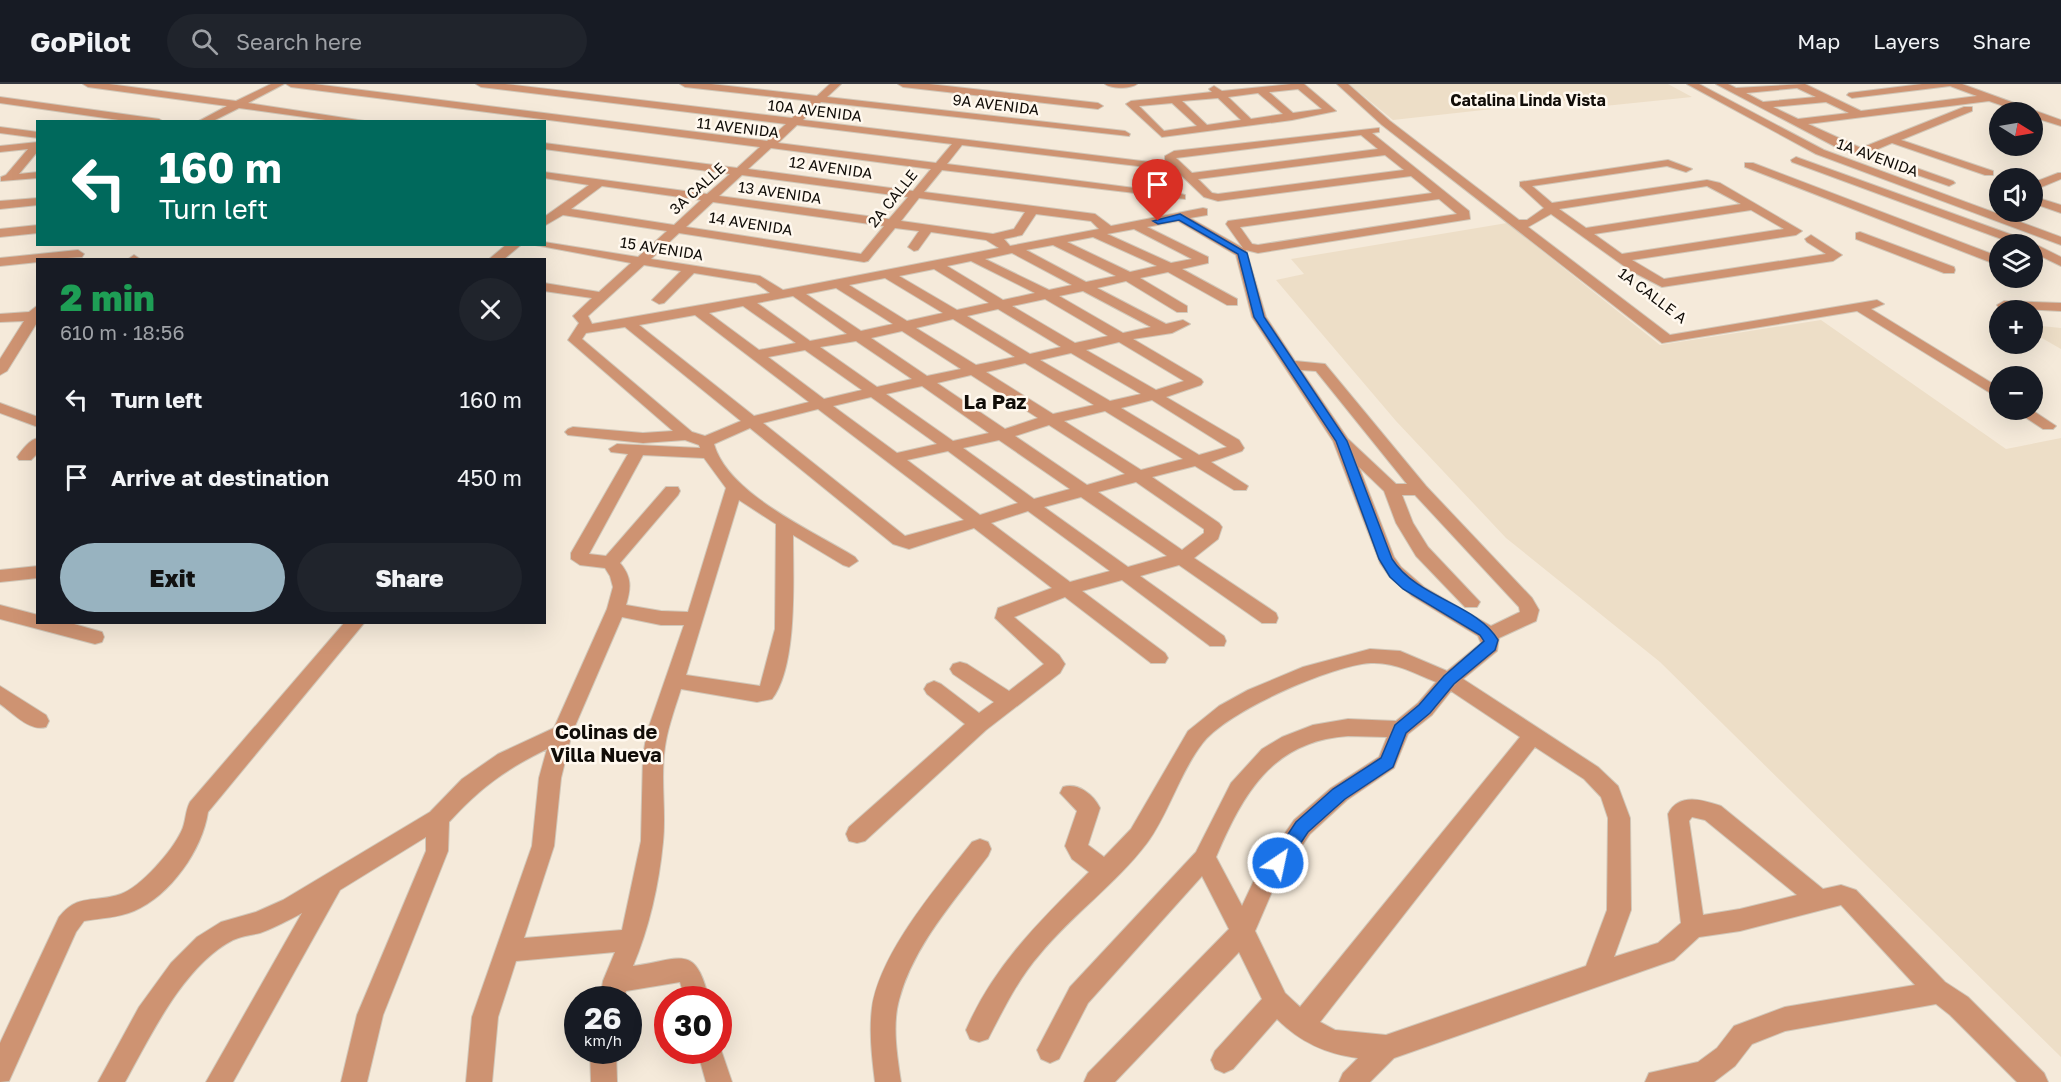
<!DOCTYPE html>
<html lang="en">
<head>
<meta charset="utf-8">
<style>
	body { margin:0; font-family:"Golos Text",sans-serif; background:#20242c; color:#f1f3f6; height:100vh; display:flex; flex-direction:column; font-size:22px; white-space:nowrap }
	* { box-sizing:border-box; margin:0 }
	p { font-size:20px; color:#9ea1a6 }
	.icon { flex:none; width:33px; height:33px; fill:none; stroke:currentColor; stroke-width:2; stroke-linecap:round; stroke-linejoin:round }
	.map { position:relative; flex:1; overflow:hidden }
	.panel { position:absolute; left:36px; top:174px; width:510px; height:366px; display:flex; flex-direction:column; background:#171b24; border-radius:0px; box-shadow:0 6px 24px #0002 }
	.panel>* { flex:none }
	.top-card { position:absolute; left:36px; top:36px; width:510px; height:126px; border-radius:0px; box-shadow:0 6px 24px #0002; background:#00695c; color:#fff; overflow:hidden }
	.needle { width:39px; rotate:101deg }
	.fabs { position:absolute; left:1989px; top:18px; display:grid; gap:12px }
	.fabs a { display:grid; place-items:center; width:54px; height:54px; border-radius:50%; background:#171b24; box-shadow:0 6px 24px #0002; font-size:30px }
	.speed { position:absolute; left:564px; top:902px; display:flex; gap:12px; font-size:30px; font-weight:700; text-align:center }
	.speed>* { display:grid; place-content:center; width:78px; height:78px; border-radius:50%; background:#171b24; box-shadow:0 6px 24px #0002; line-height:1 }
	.speed small { font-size:15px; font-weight:400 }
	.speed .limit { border:9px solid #d22; background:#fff; color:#111 }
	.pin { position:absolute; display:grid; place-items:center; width:51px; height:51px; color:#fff; margin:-62px -26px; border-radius:50% 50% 50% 0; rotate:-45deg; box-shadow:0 0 6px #0007 }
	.pin .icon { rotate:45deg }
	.me { position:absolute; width:66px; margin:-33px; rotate:34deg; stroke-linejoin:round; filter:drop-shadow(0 0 4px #0008) }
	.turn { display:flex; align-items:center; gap:21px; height:126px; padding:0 24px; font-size:27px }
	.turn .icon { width:78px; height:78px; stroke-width:2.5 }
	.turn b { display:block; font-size:42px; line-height:51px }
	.round { display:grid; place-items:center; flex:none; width:63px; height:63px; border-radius:32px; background:#20242c }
	.head { display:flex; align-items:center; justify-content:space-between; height:102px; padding:0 24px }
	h1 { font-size:36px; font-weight:800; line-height:45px; color:#1e9e55 }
	.cta { display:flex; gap:12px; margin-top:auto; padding:12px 24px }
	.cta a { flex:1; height:69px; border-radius:36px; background:#98b3c0; color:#111; font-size:24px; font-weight:800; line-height:69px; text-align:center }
	.cta a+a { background:#20242c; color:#f1f3f6 }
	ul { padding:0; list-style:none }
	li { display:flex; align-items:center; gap:18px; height:78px; padding:0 24px }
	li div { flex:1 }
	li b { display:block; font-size:22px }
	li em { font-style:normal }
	header { display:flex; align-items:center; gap:36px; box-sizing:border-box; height:84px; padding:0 30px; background:#171b24; border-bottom:2px solid #363941 }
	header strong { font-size:28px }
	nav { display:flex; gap:33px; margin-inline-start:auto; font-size:21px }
	.search { width:420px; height:54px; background:#20242c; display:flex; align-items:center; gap:15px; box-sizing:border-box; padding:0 21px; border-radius:33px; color:#9ea1a6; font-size:22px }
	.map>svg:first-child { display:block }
</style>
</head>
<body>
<header>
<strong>GoPilot</strong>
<div class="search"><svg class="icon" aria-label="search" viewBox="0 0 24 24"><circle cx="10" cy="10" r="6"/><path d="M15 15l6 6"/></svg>Search here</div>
<nav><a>Map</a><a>Layers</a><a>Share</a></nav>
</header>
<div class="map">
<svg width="2061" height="998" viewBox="0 0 2061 998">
	<rect width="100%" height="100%" fill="#f5eada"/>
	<g fill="#eddec7">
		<polygon points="1349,0 1668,0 1692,13 1585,24 1573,16 1393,36"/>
		<polygon points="1507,139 1660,261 1821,236 2006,365 2061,354 2061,973 1660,578 1506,454 1396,337 1276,196 1304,190 1291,175"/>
		<polygon points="2032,241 2061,244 2061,265 2033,249"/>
	</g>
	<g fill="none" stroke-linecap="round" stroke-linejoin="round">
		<defs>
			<g id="minor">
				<polygon points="83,0 109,0 236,17 271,0 284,0 248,19 371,38 340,38 239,24 211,38 197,38 227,22 88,3"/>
				<path d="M286 0H314L767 57 786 40 481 3 476 0H505L792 34 811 17 685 3 680 0H711L817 12 830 0H841L827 13 1125 47 1130 50 1129 52 821 18 803 36 1150 78 1152 80 1146 83 962 61 947 80 1181 110 1185 111V115L942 86 924 108 1095 130 1111 142 1203 124 1207 125V131L1190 134 1243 164 1226 140 1228 137 1432 109 1411 92 1218 117 1204 113 1165 76V72L1174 67 1379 44V48L1372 49 1469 127 1470 135 1258 169 1246 166 1266 233 1295 277 1325 280 1426 402 1532 514 1539 526 1536 537 1499 554 1497 567 1463 595 1598 683 1618 702 1630 734 1631 826 1614 873 1658 859 1681 839 1668 730C1679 708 1703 716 1721 722L1823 805 1841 801 1856 806 1945 898 1968 913 2044 989 2048 998H2017L1950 931 1936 920 1785 947 1752 960 1735 982 1714 998H1645L1649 989 1698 978 1717 964 1734 942 1785 923 1915 901 1841 821 1740 847 1699 853 1674 876 1394 974 1370 998H1339L1343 989 1358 974C1326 970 1300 958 1277 935L1233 985 1224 989 1215 985 1211 976 1215 967 1262 915 1239 868 1115 998H1084L1088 989 1229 845 1202 792 1088 919 1059 975 1050 979 1041 975 1037 966 1070 903 1196 768 1231 699 1262 665 1282 653 1313 641 1348 635 1396 637 1418 619 1436 598C1414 589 1395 578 1371 579 1332 581 1225 628 1202 660 1179 690 1169 729 1147 759 1116 800 1073 830 1040 870 1018 895 1003 926 988 955L979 958 970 955 966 946C994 881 1040 837 1089 788L1072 775 1065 762 1077 727 1060 709 1063 703C1078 698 1094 711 1100 724L1088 761 1104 773 1131 745 1188 647 1219 622 1248 606 1303 583 1370 565 1400 567 1447 587 1481 559 1478 552 1412 512 1389 492 1380 479 1333 357 1252 233 1236 171 1178 137 1147 143 1208 173V179L1182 185 1237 215V221H1227L1168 188 1140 194 1187 222V228H1177L1126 197 1097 204 1166 240 1183 236 1190 240 1172 249 1133 255 1201 295 1203 298 1201 301 1166 313 1239 356 1244 364 1242 367 1211 378 1248 402 1246 406H1234L1195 382 1152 393 1219 439 1222 443 1218 455 1194 474 1276 529 1278 534 1276 539H1262L1179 481 1140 492 1224 552 1226 557 1224 562H1210L1122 496 1082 507 1165 569 1168 574 1165 579H1151L1065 513 1014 533 1059 571 1065 580 1060 589 986 646 865 757 857 759 849 757 846 750 849 743 965 640 927 610 924 605 927 600 934 597 941 600 979 629 994 618 953 590 950 585 953 580 960 578 967 580 1009 607 1044 580 995 534 998 524 1052 504 974 444 909 465 893 460 750 344 714 360C728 410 813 447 855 473L858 477 849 483 843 481 793 451C793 493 798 582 772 615L757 618 681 605C674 627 666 648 664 671 661 700 666 729 663 758 659 800 649 844 633 882 682 875 695 859 709 915H685L680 898 626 907 624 915H600L603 897 615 868 516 877 498 933 492 998H466L472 933 532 762 539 694 547 665C506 685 480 704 449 738L448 767 383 931 367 998H341L357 931 426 767V753L340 806 233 998H206L302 829C289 836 274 844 260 849 252 851 241 852 233 856 184 881 151 951 125 998H98L139 923 171 879 197 853 221 838 256 828 283 816 430 728 462 695 498 670 554 644 607 525 613 503 610 492 605 484 580 481 571 475V469L628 370 611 368 609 365 617 360 700 364 699 361 685 356 643 359 568 351 565 348 568 345 573 343 643 349 673 347 568 256 579 239 573 232 592 214 544 207V199L599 208 631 179 530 160H544V158L638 173 667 147 563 131 544 142V133L589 101 544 94V88L707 110 730 90 544 65V59L737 84 760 63 291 3ZM797 41 952 60 936 79 778 59ZM1361 51 1378 65 1192 89 1176 74ZM771 64 931 85 913 107 748 85ZM1385 71 1404 86 1218 110 1212 109 1198 95ZM742 91 908 113 889 135 719 112ZM602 102 701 116 674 141 571 125ZM919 114 1025 128 1014 145 993 150 901 137ZM1439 115 1457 130 1258 161 1252 160 1240 143ZM713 118 884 142 861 170 686 143ZM1036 130 1091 137 1099 145 1010 162 1004 155 1022 151ZM895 144 919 147 908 163 914 167 918 166 931 148 986 156 999 164 783 206 760 192 651 175 679 149 864 178 868 177ZM1134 145 1192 175 1171 179 1107 150ZM1093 153 1157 182 1130 188 1067 158ZM1053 161 1116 192 1086 198 1026 166ZM1012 169 1072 201 1049 206 985 175ZM971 177 1035 209 1003 216 947 182ZM644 181 681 187 652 216 659 220 664 219 694 189 756 199 770 209 592 240 588 232ZM934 185 989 219 957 226 899 192ZM885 194 943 229 907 237 849 201ZM836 204 893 240 861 247 806 210ZM1083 207 1151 243 1123 249 1059 212ZM793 212 847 250 810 257 757 219ZM1045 215 1108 252 1075 259 1012 222ZM743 222 796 259 759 266 709 229ZM998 225 1061 263 1030 270 967 232ZM695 231 809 318 754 332 639 241ZM953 235 1015 273 976 281 916 244ZM625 243 741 337 705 352 692 348 582 255 586 249ZM902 247 961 285 927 292 871 254ZM856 257 912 295 877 303 820 263ZM1119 258 1184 297 1156 306 1086 266ZM805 266 862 306 824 315 768 273ZM1071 269 1141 310 1110 317 1040 276ZM1025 279 1094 321 1053 330 986 288ZM1301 286 1316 287 1407 400H1396L1348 355ZM971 291 1038 334 1005 345 937 299ZM922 302 989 349 953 357 886 310ZM871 313 937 360 897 369 833 322ZM1152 316 1227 363 1199 371 1121 324ZM818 325 964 436 905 452 763 339ZM1105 327 1183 375 1141 386 1064 337ZM1049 341 1125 390 1087 401 1015 352ZM999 356 1070 405 1034 415 963 364ZM948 367 1018 419 980 431 907 376ZM643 371 704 374 726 404 688 528 661 527 626 521C631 504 632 493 620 479L678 411 680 407 678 403H666L606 472 589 470ZM1359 383 1384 407 1396 439 1416 472 1465 523H1477L1480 518 1428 463 1413 439 1402 411H1415L1519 523 1520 528 1491 542 1424 503 1401 483 1394 473ZM1136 398 1204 445V449L1182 466 1098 408ZM1081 413 1167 472 1128 483 1044 423ZM739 416 776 440 775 545 760 602 686 591ZM1028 427 1110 487 1070 498 991 439ZM622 533 661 541H684L647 648 643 672 641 757 622 846 524 854 554 762 561 694 572 649ZM1451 607 1520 653 1300 923 1285 909 1255 847 1274 803 1310 750 1347 716 1394 684 1408 650 1432 631ZM1348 652 1387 653 1379 673 1331 704 1294 736 1257 790 1242 822 1216 773C1243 710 1272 657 1348 652ZM1535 663 1584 695 1601 713 1608 734 1607 826 1586 882 1386 951 1335 946 1320 938ZM1692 733 1705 736 1797 811 1740 825 1703 831 1689 737Z"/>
				<polygon points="898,0 929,0 1098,19 1103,22 1098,25 903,3"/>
				<path d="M1105 0H1137C1130 5 1112 5 1105 0Z"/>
				<path d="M1291 0H1304L1336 27 1292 36 1162 53 1126 20 1131 17 1212 8 1209 5 1214 2 1222 7ZM1298 5 1322 25 1293 29 1269 8ZM1258 9 1283 30 1251 35 1228 13ZM1218 14 1241 36 1207 41 1182 17ZM1172 19 1197 42 1164 47 1139 22Z"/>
				<path d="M1337 0H1348L1390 37 1519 136H1527L1544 124 1520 102V98L1668 76 1692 85 1686 88 1667 82 1532 102 1552 119 1707 96 1720 99 1802 147 1796 151 1632 176 1664 195 1826 170 1807 158 1805 155 1811 151 1842 171 1833 177 1662 203 1631 187 1551 130 1528 143 1670 251 1877 216 1884 220 1871 225 2000 304V315L1857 227 1662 259 1382 41ZM1707 102 1741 120 1586 144 1559 125ZM1751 126 1784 145 1622 170 1594 150Z"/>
				<polygon points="1687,0 1699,0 1824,66 2061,153 2061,161 1816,70"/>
				<path d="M1716 0H1728L1736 4 1805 0 1861 27 1977 12 1950 2 1852 14 1847 11 1849 9 1922 0H1962L2061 36V42L2032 33V28H2021L1989 17 1808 40 1861 64 1964 23H1972V27L1901 56 1993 87V91H1985L1892 59 1871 68 1953 97 1955 99 1949 102 1834 62ZM1797 4 1816 13 1763 18 1746 9ZM1826 18 1849 29 1798 35 1773 23Z"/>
				<polygon points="0,13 159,35 164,38 133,38 0,19"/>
				<polygon points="0,43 38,48 38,54 0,49"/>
				<polygon points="38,58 38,67 19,90 38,88 38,94 1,97 1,93 6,91 28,65 0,68 0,62"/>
				<polygon points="1796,73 2029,157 2061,173 2061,182 2032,168 2032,160 2015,160 1792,78 1791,76"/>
				<polygon points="1745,79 1753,79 2000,173 2000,182 1745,83"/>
				<polygon points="2058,89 2061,89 2061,95 2032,107 2032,99"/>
				<polygon points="2032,112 2061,121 2061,129 2032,119"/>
				<polygon points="38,114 38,121 0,125 0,117"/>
				<polygon points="38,141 38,149 0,153 0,145"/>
				<polygon points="1860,148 1954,183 1955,186 1954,189 1944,189 1856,155 1856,149"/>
				<polygon points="507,160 522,160 503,176 488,176"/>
				<polygon points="78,166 84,170 82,173 38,176 38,178 0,182 0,174"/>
				<polygon points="134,171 140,175 127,176"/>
				<polygon points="2004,217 2061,219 2061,227 1999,224 1997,221"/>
				<polygon points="38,221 38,237 7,287 0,291 0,275 24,237 0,238 0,230 29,228"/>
				<polygon points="0,319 38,333 38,343 0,329"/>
				<polygon points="2014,326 2032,326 2056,342 2053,345 2043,345"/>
				<path d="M38 354V369L31 376H19L17 373C22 366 29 356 38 354Z"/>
				<polygon points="38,482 38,494 0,498 0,486"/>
				<polygon points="0,521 38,531 38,538 67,538 102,548 104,553 102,558 95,560 0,535"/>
				<path d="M345 538H365L208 728C202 766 171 811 134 827 118 834 101 834 84 837L76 848 9 997 0 998V959L59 833C78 809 95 819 121 810 141 803 172 767 181 748 186 739 185 727 190 718Z"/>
				<path d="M0 602 46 631 49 637 46 643C30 648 13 629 0 620Z"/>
				<path d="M980 755 988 758 991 765 988 772C955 816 913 862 899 916 892 941 897 972 901 998H875C872 974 869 948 872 924 880 868 938 802 972 758Z"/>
				<polygon points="718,957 732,998 706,998 697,966 718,966"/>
				<polygon points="590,966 616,966 617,998 591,998"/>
			</g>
		</defs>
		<use href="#minor" stroke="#d1c7b8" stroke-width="2"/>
		<use href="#minor" fill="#ce9372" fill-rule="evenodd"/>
	</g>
	<path fill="#1a73e8" stroke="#114b97" stroke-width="1.5" d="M1180 130 1247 169 1264 233 1347 357 1392 475C1418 515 1477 520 1498 556L1495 566 1454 600 1430 629 1406 649 1393 683 1345 715 1308 748 1284 784 1278 786 1271 784 1269 779 1296 738 1333 705 1381 674 1395 641 1419 621 1444 592 1484 557 1480 551 1403 505 1390 493 1379 475 1336 357 1254 233 1238 170 1179 136 1158 140 1153 137Z"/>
	<g text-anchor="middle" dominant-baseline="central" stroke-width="5" stroke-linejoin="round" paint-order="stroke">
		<g font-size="15" fill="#110d08" stroke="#fff8ee">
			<text transform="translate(996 20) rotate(7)">9A AVENIDA</text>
			<text transform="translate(815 26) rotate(7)">10A AVENIDA</text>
			<text transform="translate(738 43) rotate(7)">11 AVENIDA</text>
			<text transform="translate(1878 73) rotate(20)">1A AVENIDA</text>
			<text transform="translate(831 83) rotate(8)">12 AVENIDA</text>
			<text transform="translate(697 104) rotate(-42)">3A CALLE</text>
			<text transform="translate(780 108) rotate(8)">13 AVENIDA</text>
			<text transform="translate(892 114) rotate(-51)">2A CALLE</text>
			<text transform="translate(751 139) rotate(9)">14 AVENIDA</text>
			<text transform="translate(662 164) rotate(9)">15 AVENIDA</text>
			<text transform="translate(1653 211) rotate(37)">1A CALLE A</text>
		</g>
		<g font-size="16" font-weight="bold" fill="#110d08" stroke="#fff8ee">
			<text x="1528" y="16">Catalina Linda Vista</text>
		</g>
		<g font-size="20" font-weight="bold" fill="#110d08" stroke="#fff8ee">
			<text x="995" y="317">La Paz</text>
			<text x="606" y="647">Colinas de<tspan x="606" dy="23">Villa Nueva</tspan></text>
		</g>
	</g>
</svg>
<div class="fabs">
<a><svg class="needle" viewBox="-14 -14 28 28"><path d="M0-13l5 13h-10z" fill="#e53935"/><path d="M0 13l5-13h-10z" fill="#9ea1a6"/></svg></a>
<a><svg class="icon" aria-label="sound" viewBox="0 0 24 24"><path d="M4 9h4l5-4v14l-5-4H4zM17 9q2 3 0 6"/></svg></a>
<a><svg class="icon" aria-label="layers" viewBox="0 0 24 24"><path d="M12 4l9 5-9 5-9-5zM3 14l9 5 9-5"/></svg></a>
<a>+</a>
<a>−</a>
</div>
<div class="speed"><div>26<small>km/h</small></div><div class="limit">30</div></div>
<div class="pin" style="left:1158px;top:137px;background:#d93025"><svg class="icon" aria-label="arrive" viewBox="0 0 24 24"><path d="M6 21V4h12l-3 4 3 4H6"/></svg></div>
<svg class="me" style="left:1278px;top:779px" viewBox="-20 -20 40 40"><circle r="17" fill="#1a73e8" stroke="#fff" stroke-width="3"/><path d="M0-11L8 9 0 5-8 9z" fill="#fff"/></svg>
<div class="top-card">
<div class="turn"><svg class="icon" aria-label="left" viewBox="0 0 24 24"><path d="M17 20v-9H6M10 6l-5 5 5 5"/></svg><div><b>160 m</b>Turn left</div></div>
</div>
<section class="panel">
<div class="head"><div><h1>2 min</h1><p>610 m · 18:56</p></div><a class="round"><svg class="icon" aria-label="close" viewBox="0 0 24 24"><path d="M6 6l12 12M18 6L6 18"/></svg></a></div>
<ul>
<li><svg class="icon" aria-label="left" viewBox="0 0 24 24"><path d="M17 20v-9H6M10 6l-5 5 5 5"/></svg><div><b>Turn left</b></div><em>160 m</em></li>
<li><svg class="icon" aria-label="arrive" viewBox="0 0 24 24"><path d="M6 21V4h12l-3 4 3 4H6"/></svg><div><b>Arrive at destination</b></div><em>450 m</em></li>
</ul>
<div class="cta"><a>Exit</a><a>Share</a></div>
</section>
</div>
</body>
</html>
